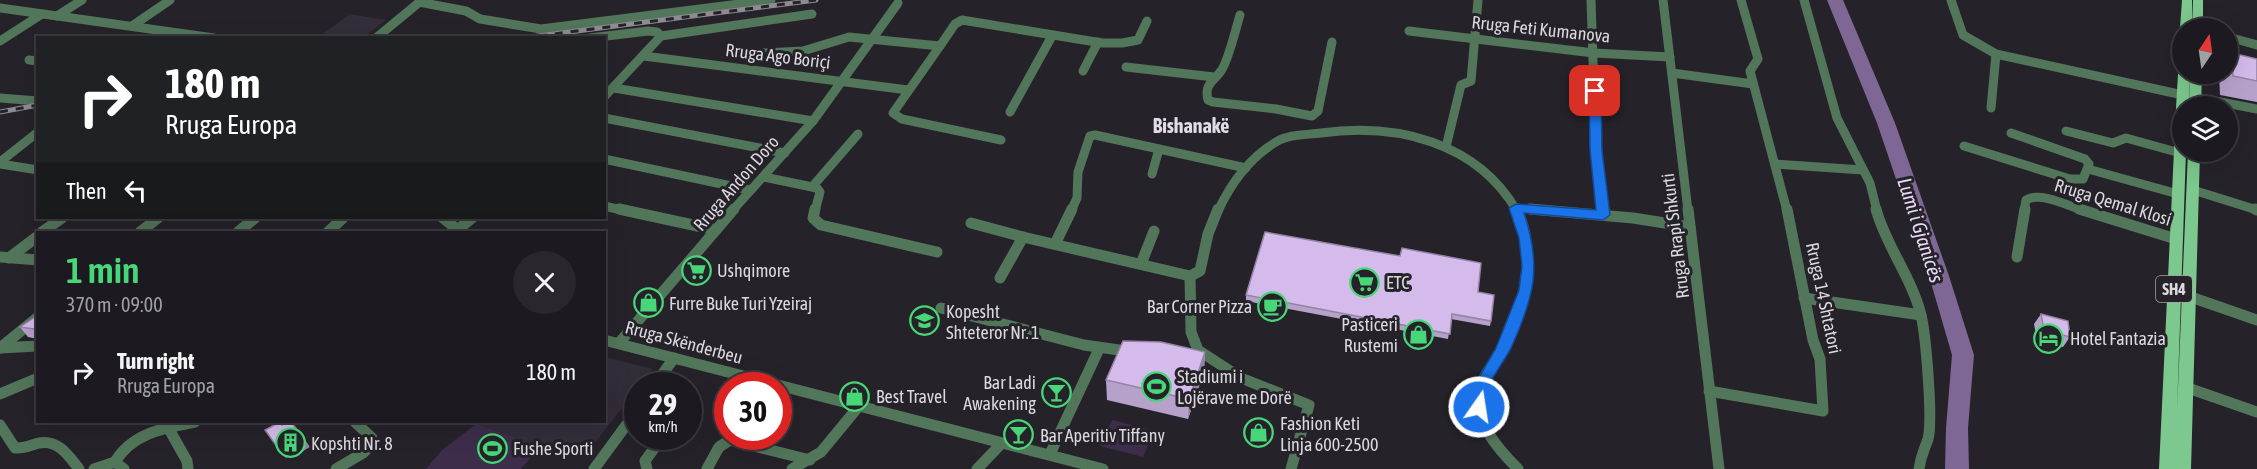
<!DOCTYPE html>
<html lang="en">
<head>
<meta charset="utf-8">
<style>
	body { margin:0; font-family:"Asap Condensed",sans-serif; background:#29272d; color:#f1f3f6; height:100vh; display:flex; flex-direction:column; font-size:22px; white-space:nowrap }
	* { box-sizing:border-box; margin:0 }
	p { font-size:20px; color:#a0a1a5 }
	.icon { flex:none; width:33px; height:33px; fill:none; stroke:currentColor; stroke-width:2; stroke-linecap:round; stroke-linejoin:round }
	.map { position:relative; flex:1; overflow:hidden }
	.panel { position:absolute; left:36px; top:231px; width:570px; height:192px; display:flex; flex-direction:column; background:#1c1a20; border-radius:0px; box-shadow:0 6px 24px #0002,0 0 0 2px #3a383e }
	.panel>* { flex:none }
	.hud { position:absolute; left:36px; top:36px; width:570px; height:183px; border-radius:0px; box-shadow:0 6px 24px #0002,0 0 0 2px #3a383e; background:#202124; color:#fff; overflow:hidden }
	.needle { width:39px; rotate:13deg }
	.fabs { position:absolute; left:2172px; top:18px; display:grid; gap:12px }
	.fabs a { display:grid; place-items:center; width:66px; height:66px; border-radius:50%; background:#1c1a20; box-shadow:0 6px 24px #0002,0 0 0 2px #3a383e; font-size:30px }
	.speed { position:absolute; left:624px; top:372px; display:flex; gap:12px; font-size:30px; font-weight:700; text-align:center }
	.speed>* { display:grid; place-content:center; width:78px; height:78px; border-radius:50%; background:#1c1a20; box-shadow:0 6px 24px #0002,0 0 0 2px #3a383e; line-height:1 }
	.speed small { font-size:15px; font-weight:400 }
	.speed .limit { border:9px solid #d22; background:#fff; color:#111 }
	.pin { position:absolute; display:grid; place-items:center; width:51px; height:51px; color:#fff; margin:-26px; border-radius:12px; box-shadow:0 3px 9px #0006 }
	.me { position:absolute; width:66px; margin:-33px; rotate:13deg; stroke-linejoin:round; filter:drop-shadow(0 0 4px #0008) }
	.turn { display:flex; align-items:center; gap:21px; height:126px; padding:0 30px; font-size:27px }
	.turn .icon { width:78px; height:78px; stroke-width:2.5 }
	.turn b { display:block; font-size:42px; line-height:51px }
	.then { display:flex; align-items:center; height:57px; padding:0 30px; background:#0003; gap:12px; font-size:22px }
	.round { display:grid; place-items:center; flex:none; width:63px; height:63px; border-radius:32px; background:#29272d }
	.overview { display:flex; align-items:center; justify-content:space-between; height:102px; padding:0 30px }
	h1 { font-size:36px; font-weight:600; line-height:45px; color:#48d778 }
	ul { padding:0; list-style:none }
	li { display:flex; align-items:center; gap:18px; height:78px; padding:0 30px }
	li div { flex:1 }
	li b { display:block; font-size:22px }
	li em { font-style:normal }
	.map>svg:first-child { display:block }
</style>
</head>
<body>
<div class="map">
<svg width="2257" height="469" viewBox="0 0 2257 469">
	<rect width="100%" height="100%" fill="#26222a"/>
	<g fill="#342d3a">
		<polygon points="350,14 386,20 364,37 319,37"/>
		<polygon points="605,357 653,369 641,385 638,386 637,389 585,455 540,446 477,424 479,422 604,422"/>
	</g>
	<g fill="#3d2d4b">
		<polygon points="1112,420 1154,431 1143,457 1100,446"/>
		<polygon points="476,424 477,424 540,446 521,469 426,469 442,450"/>
	</g>
	<g fill="none" stroke-linecap="round" stroke-linejoin="round">
		<polygon fill="#7e6794" fill-rule="evenodd" points="1827,0 1843,0 1895,123 1949,276 1974,355 1968,428 1969,469 1945,469 1946,428 1952,355 1929,276 1877,123"/>
		<g stroke="#52765a" stroke-width="9">
			<polyline points="1591,0 1596,150 1603,211"/>
			<polyline points="1663,0 1688,211"/>
			<polyline points="1741,0 1758,59 1750,71 1787,211"/>
			<polyline points="1804,0 1837,118 1870,183 1877,211"/>
			<polyline points="1951,0 1963,35 1996,54 2183,95"/>
			<polyline points="419,2 466,11 480,19 541,29 771,0"/>
			<polyline points="0,8 214,38"/>
			<path d="M1240 15C1236 28 1228 62 1221 71 1213 82 1204 84 1208 100L1213 102 1276 109 1312 116 1318 111 1332 42"/>
			<polyline points="57,16 82,0"/>
			<polyline points="132,26 170,0"/>
			<polyline points="1409,31 1594,53 1670,57"/>
			<polyline points="2228,37 2257,45"/>
			<polyline points="376,38 422,0"/>
			<polyline points="590,38 648,31 657,32 661,36"/>
			<polyline points="0,41 42,14"/>
			<polyline points="940,46 955,24 962,20 1102,43 1122,43 1138,40 1147,21"/>
			<polyline points="764,53 803,51 849,37 940,46 893,113 902,119 1001,140"/>
			<polyline points="644,56 908,90"/>
			<polyline points="29,60 38,61"/>
			<polyline points="1126,67 1214,77"/>
			<polyline points="1083,71 1098,42"/>
			<polyline points="1672,73 1753,84"/>
			<polyline points="614,88 813,121"/>
			<polyline points="604,97 661,36 812,14"/>
			<polyline points="2195,97 2257,109"/>
			<polyline points="0,98 38,101"/>
			<polyline points="1991,108 1996,54"/>
			<polyline points="1010,112 1052,36"/>
			<polyline points="604,118 785,153"/>
			<polyline points="2066,131 2113,143 2126,138 2180,153"/>
			<polyline points="1964,146 2070,179 2083,179 2089,164 2085,159 2011,133"/>
			<polyline points="1446,147 1461,85 1471,81 1478,0"/>
			<polyline points="604,159 750,190"/>
			<polyline points="0,162 38,132"/>
			<polyline points="0,164 38,170"/>
			<polyline points="1775,164 1863,170"/>
			<polyline points="2088,169 2178,194"/>
			<polyline points="1152,174 1159,149"/>
			<polyline points="764,177 817,188 820,192 815,211"/>
			<polyline points="812,187 858,134"/>
			<polyline points="2193,190 2257,210"/>
			<polyline points="604,206 626,211"/>
			<polyline points="1516,208 1548,211"/>
			<polyline points="732,211 813,121 898,3"/>
			<polyline points="1071,211 1077,198 1078,172 1090,136 1095,135 1246,168"/>
			<path d="M1218 211C1231 183 1249 158 1276 142 1289 134 1306 135 1321 133 1396 123 1476 141 1517 211"/>
			<path d="M2024 211 2026 200C2040 191 2069 206 2084 211"/>
		</g>
		<g stroke="#52765a" stroke-width="11">
			<polyline points="619,209 716,230"/>
			<polyline points="815,209 813,218 821,225 937,252"/>
			<polyline points="1218,209 1208,234 1200,271 1190,276 1191,332 1198,350 1241,378 1309,405 1291,469"/>
			<path d="M1517 209C1538 257 1524 311 1499 354 1492 366 1480 380 1478 394 1475 423 1499 450 1518 469"/>
			<polyline points="1530,209 1633,218 1690,227"/>
			<polyline points="1602,209 1603,215"/>
			<polyline points="1688,209 1719,469"/>
			<path d="M1876 209C1885 244 1912 278 1921 315 1926 336 1933 420 1928 439 1924 451 1921 454 1919 469"/>
			<polyline points="2079,209 2176,239"/>
			<polyline points="2255,209 2257,210"/>
			<polyline points="443,218 458,230"/>
			<polyline points="971,223 1023,237"/>
			<polyline points="42,232 62,218"/>
			<polyline points="140,232 158,218"/>
			<polyline points="238,232 255,218"/>
			<polyline points="328,232 343,218"/>
			<polyline points="455,232 472,218"/>
			<polyline points="1055,244 1072,209"/>
			<polyline points="0,257 38,260"/>
			<polyline points="2017,257 2025,209"/>
			<polyline points="9,258 38,236"/>
			<polyline points="1141,264 1154,231"/>
			<polyline points="1000,278 1023,237 1190,276"/>
			<polyline points="2188,296 2257,320"/>
			<polyline points="1804,298 1921,315"/>
			<polyline points="941,308 1084,345 1133,352"/>
			<polyline points="604,340 1103,469"/>
			<polyline points="619,343 734,209"/>
			<polyline points="0,348 38,317"/>
			<polyline points="0,348 38,346"/>
			<polyline points="654,386 674,358"/>
			<polyline points="2185,387 2257,412"/>
			<polyline points="1709,391 1823,411 1820,359 1813,340 1787,209"/>
			<polyline points="0,394 38,378"/>
			<polyline points="688,402 694,395"/>
			<polyline points="165,422 187,461 188,469"/>
			<path d="M0 425 15 448C24 449 31 445 39 443 58 439 69 456 79 469"/>
			<polyline points="1050,454 1099,349"/>
			<path d="M115 462C132 433 164 428 195 422"/>
			<polyline points="94,469 115,462 124,469"/>
			<polyline points="336,469 363,453 373,443 372,438 355,422"/>
			<polyline points="594,469 638,409"/>
			<polyline points="647,469 645,461 663,436"/>
			<polyline points="707,469 719,447 730,440 810,460"/>
			<polyline points="792,469 821,452 859,406"/>
			<polyline points="977,469 1001,444"/>
		</g>
		<g fill="#7cc88e" fill-rule="evenodd">
			<polygon points="2182,0 2192,0 2192,28 2182,28 2182,30 2180,28"/>
			<polygon points="2193,0 2203,0 2203,28 2192,28"/>
			<polygon points="2182,71 2182,74 2190,74 2189,106 2182,106 2182,152 2186,152 2177,411 2188,152 2200,152 2191,469 2159,469 2176,108 2178,74"/>
			<polygon points="2190,74 2202,74 2201,106 2189,106"/>
		</g>
		<defs>
			<g id="rail">
				<polyline points="523,38 816,0"/>
				<polyline points="0,112 38,105"/>
			</g>
		</defs>
		<use href="#rail" stroke="#8e8b92" stroke-width="5"/>
		<use href="#rail" stroke="#26222a" stroke-width="3" stroke-dasharray="8" stroke-linecap="butt"/>
	</g>
	<g fill="#b6a1cb">
		<polygon points="2232,53 2257,59 2257,102 2220,95 2219,74 2228,74 2228,59"/>
		<polygon points="1478,292 1491,321 1490,326 1451,319 1448,339 1246,301 1246,295"/>
		<polygon points="2041,314 2070,337 2063,347 2037,340 2034,324"/>
		<polygon points="38,315 38,339 28,337 20,327"/>
		<polygon points="1205,352 1204,372 1188,419 1107,400 1106,380"/>
	</g>
	<g fill="#9483a5">
		<polygon points="38,326 38,334 34,329"/>
		<polygon points="1205,352 1204,372 1188,419 1189,399"/>
		<polygon points="303,437 310,447 296,455 289,445"/>
		<polygon points="287,443 294,453 286,458 278,448"/>
	</g>
	<g fill="#d4bbec" stroke="#9483a5" stroke-width="1.5">
		<polygon points="2232,53 2257,59 2257,81 2233,76"/>
		<polygon points="1265,232 1400,256 1402,248 1481,263 1478,292 1494,295 1491,321 1452,314 1450,334 1246,295"/>
		<polygon points="2041,314 2068,321 2070,337 2044,330"/>
		<polygon points="38,315 38,326 34,329 20,327"/>
		<polygon points="1123,341 1161,342 1205,352 1189,399 1106,380"/>
		<polygon points="280,422 282,425 288,422 291,422 303,437 289,445 287,443 278,448 265,430"/>
	</g>
	<path fill="#1a73e8" stroke="#114b97" stroke-width="1.5" d="M1595 87 1601 91 1602 150 1610 215 1603 220 1524 213C1542 267 1534 297 1511 348 1504 362 1490 378 1486 393 1484 400 1488 405 1485 411H1473L1470 393 1496 348 1519 290 1522 266 1519 238 1509 208 1516 204 1596 210 1590 150 1589 91Z"/>
	<defs>
		<symbol id="supermarket-ring" viewBox="-11 -11 22 22"><circle r="9.5" fill="#26222a" stroke="#48d778" stroke-width="1.5"/><path d="M-6-5.5h2.5l.6 2H6L4.5 2H-2.5L-4.4-4H-6ZM-1.5 3.2a1.3 1.3 0 1 0 .1 0ZM3 3.2a1.3 1.3 0 1 0 .1 0Z" fill="#48d778"/></symbol>
		<symbol id="shop-ring" viewBox="-11 -11 22 22"><circle r="9.5" fill="#26222a" stroke="#48d778" stroke-width="1.5"/><path d="M-5-2.5h2.3a2.7 3.5 0 0 1 5.4 0H5L5.5 6h-11ZM-1.5-2.5h3a1.5 2.3 0 0 0-3 0Z" fill="#48d778"/></symbol>
		<symbol id="cafe-ring" viewBox="-11 -11 22 22"><circle r="9.5" fill="#26222a" stroke="#48d778" stroke-width="1.5"/><path d="M-5.5-4.5H6V0H3Q3 3.5 0 3.5H-2.5Q-5.5 3.5-5.5 0ZM3-3.2v2h1.7v-2ZM-6 4.5H4V6H-6Z" fill="#48d778"/></symbol>
		<symbol id="school-ring" viewBox="-11 -11 22 22"><circle r="9.5" fill="#26222a" stroke="#48d778" stroke-width="1.5"/><path d="M0-5L7-2L0 1L-7-2ZM-4 1L0 2.5L4 1V4Q0 6-4 4Z" fill="#48d778"/></symbol>
		<symbol id="hotel-ring" viewBox="-11 -11 22 22"><circle r="9.5" fill="#26222a" stroke="#48d778" stroke-width="1.5"/><path d="M-6-4.5h1.5V1H6V5H4.5V3h-9V5H-6ZM-4 0a1.8 1.8 0 1 1 3.6 0ZM.5 0V-2.5h3Q6-2.5 6 0Z" fill="#48d778"/></symbol>
		<symbol id="stadium-ring" viewBox="-11 -11 22 22"><circle r="9.5" fill="#26222a" stroke="#48d778" stroke-width="1.5"/><path d="M0-5a6.5 5 0 1 0 0 10a6.5 5 0 1 0 0-10ZM-3.5-1.8h7v3.6h-7Z" fill="#48d778"/></symbol>
		<symbol id="bar-ring" viewBox="-11 -11 22 22"><circle r="9.5" fill="#26222a" stroke="#48d778" stroke-width="1.5"/><path d="M-6-5H6L.8 .8V4.5H3.5V6h-7V4.5H-.8V.8Z" fill="#48d778"/></symbol>
		<symbol id="building-ring" viewBox="-11 -11 22 22"><circle r="9.5" fill="#26222a" stroke="#48d778" stroke-width="1.5"/><path d="M-4-6H4V6H1V3H-1V6H-4ZM-2.5-4.3h1.7v1.8h-1.7ZM.8-4.3h1.7v1.8H.8ZM-2.5-1h1.7V.8h-1.7ZM.8-1h1.7V.8H.8Z" fill="#48d778"/></symbol>
	</defs>
	<g fill-rule="evenodd">
		<use href="#supermarket-ring" x="680" y="254" width="33" height="33"/>
		<use href="#supermarket-ring" x="1348" y="266" width="33" height="33"/>
		<use href="#shop-ring" x="632" y="286" width="33" height="33"/>
		<use href="#cafe-ring" x="1256" y="290" width="33" height="33"/>
		<use href="#school-ring" x="908" y="304" width="33" height="33"/>
		<use href="#shop-ring" x="1402" y="318" width="33" height="33"/>
		<use href="#hotel-ring" x="2032" y="322" width="33" height="33"/>
		<use href="#stadium-ring" x="1140" y="370" width="33" height="33"/>
		<use href="#bar-ring" x="1040" y="376" width="33" height="33"/>
		<use href="#shop-ring" x="838" y="380" width="33" height="33"/>
		<use href="#shop-ring" x="1242" y="416" width="33" height="33"/>
		<use href="#bar-ring" x="1002" y="418" width="33" height="33"/>
		<use href="#building-ring" x="274" y="426" width="33" height="33"/>
		<use href="#stadium-ring" x="476" y="432" width="33" height="33"/>
	</g>
	<g text-anchor="middle" dominant-baseline="central" stroke-width="6" stroke-linejoin="round" paint-order="stroke">
		<rect fill="#26222a" stroke="#a5a1a8" stroke-width="1.5" x="2156" y="276" width="36" height="26" rx="4.5"/>
		<g font-size="16" font-weight="bold" fill="#dbd8de">
			<text x="2174" y="289">SH4</text>
		</g>
		<g font-size="18" fill="#dbd8de" stroke="#26222a">
			<text transform="translate(1541 29) rotate(6)">Rruga Feti Kumanova</text>
			<text transform="translate(778 56) rotate(7)">Rruga Ago Boriçi</text>
			<text transform="translate(736 183) rotate(-49)">Rruga Andon Doro</text>
			<text transform="translate(2113 202) rotate(17)">Rruga Qemal Klosi</text>
			<text transform="translate(1675 236) rotate(-97)">Rruga Rrapi Shkurti</text>
			<text transform="translate(1824 298) rotate(78)">Rruga 14 Shtatori</text>
			<text transform="translate(684 342) rotate(15)">Rruga Skënderbeu</text>
		</g>
		<g font-size="18" fill="#dbd8de" stroke="#26222a" text-anchor="start">
			<text x="717" y="270">Ushqimore</text>
			<text x="1386" y="282">ETC</text>
			<text x="669" y="303">Furre Buke Turi Yzeiraj</text>
			<text x="1252" y="306" text-anchor="end">Bar Corner Pizza</text>
			<text x="946" y="311">Kopesht<tspan x="946" dy="21">Shteteror Nr. 1</tspan></text>
			<text x="1398" y="324" text-anchor="end">Pasticeri<tspan x="1398" dy="21">Rustemi</tspan></text>
			<text x="2070" y="338">Hotel Fantazia</text>
			<text x="1177" y="376">Stadiumi i<tspan x="1177" dy="21">Lojërave me Dorë</tspan></text>
			<text x="1036" y="382" text-anchor="end">Bar Ladi<tspan x="1036" dy="21">Awakening</tspan></text>
			<text x="876" y="396">Best Travel</text>
			<text x="1280" y="423">Fashion Keti<tspan x="1280" dy="21">Linja 600-2500</tspan></text>
			<text x="1040" y="435">Bar Aperitiv Tiffany</text>
			<text x="311" y="443">Kopshti Nr. 8</text>
			<text x="513" y="448">Fushe Sporti</text>
		</g>
		<g font-size="20" font-weight="bold" fill="#e1dce6" stroke="#26222a">
			<text x="1191" y="125">Bishanakë</text>
		</g>
		<g font-size="20" font-style="italic" fill="#e8daf6" stroke="#26222a">
			<text transform="translate(1921 230) rotate(72)">Lumi i Gjanicës</text>
		</g>
	</g>
</svg>
<div class="fabs">
<a><svg class="needle" viewBox="-14 -14 28 28"><path d="M0-13l5 13h-10z" fill="#e53935"/><path d="M0 13l5-13h-10z" fill="#a0a1a5"/></svg></a>
<a><svg class="icon" aria-label="layers" viewBox="0 0 24 24"><path d="M12 4l9 5-9 5-9-5zM3 14l9 5 9-5"/></svg></a>
</div>
<div class="speed"><div>29<small>km/h</small></div><div class="limit">30</div></div>
<div class="pin" style="left:1595px;top:91px;background:#d93025"><svg class="icon" aria-label="arrive" viewBox="0 0 24 24"><path d="M6 21V4h12l-3 4 3 4H6"/></svg></div>
<svg class="me" style="left:1479px;top:407px" viewBox="-20 -20 40 40"><circle r="17" fill="#1a73e8" stroke="#fff" stroke-width="3"/><path d="M0-11L8 9 0 5-8 9z" fill="#fff"/></svg>
<div class="hud">
<div class="turn"><svg class="icon" aria-label="right" viewBox="0 0 24 24"><path d="M7 20v-9h11M14 6l5 5-5 5"/></svg><div><b>180 m</b>Rruga Europa</div></div>
<div class="then">Then<svg class="icon" aria-label="left" viewBox="0 0 24 24"><path d="M17 20v-9H6M10 6l-5 5 5 5"/></svg></div>
</div>
<section class="panel">
<div class="overview"><div><h1>1 min</h1><p>370 m · 09:00</p></div><a class="round"><svg class="icon" aria-label="close" viewBox="0 0 24 24"><path d="M6 6l12 12M18 6L6 18"/></svg></a></div>
<ul>
<li><svg class="icon" aria-label="right" viewBox="0 0 24 24"><path d="M7 20v-9h11M14 6l5 5-5 5"/></svg><div><b>Turn right</b><p>Rruga Europa</p></div><em>180 m</em></li>
</ul>
</section>
</div>
</body>
</html>
